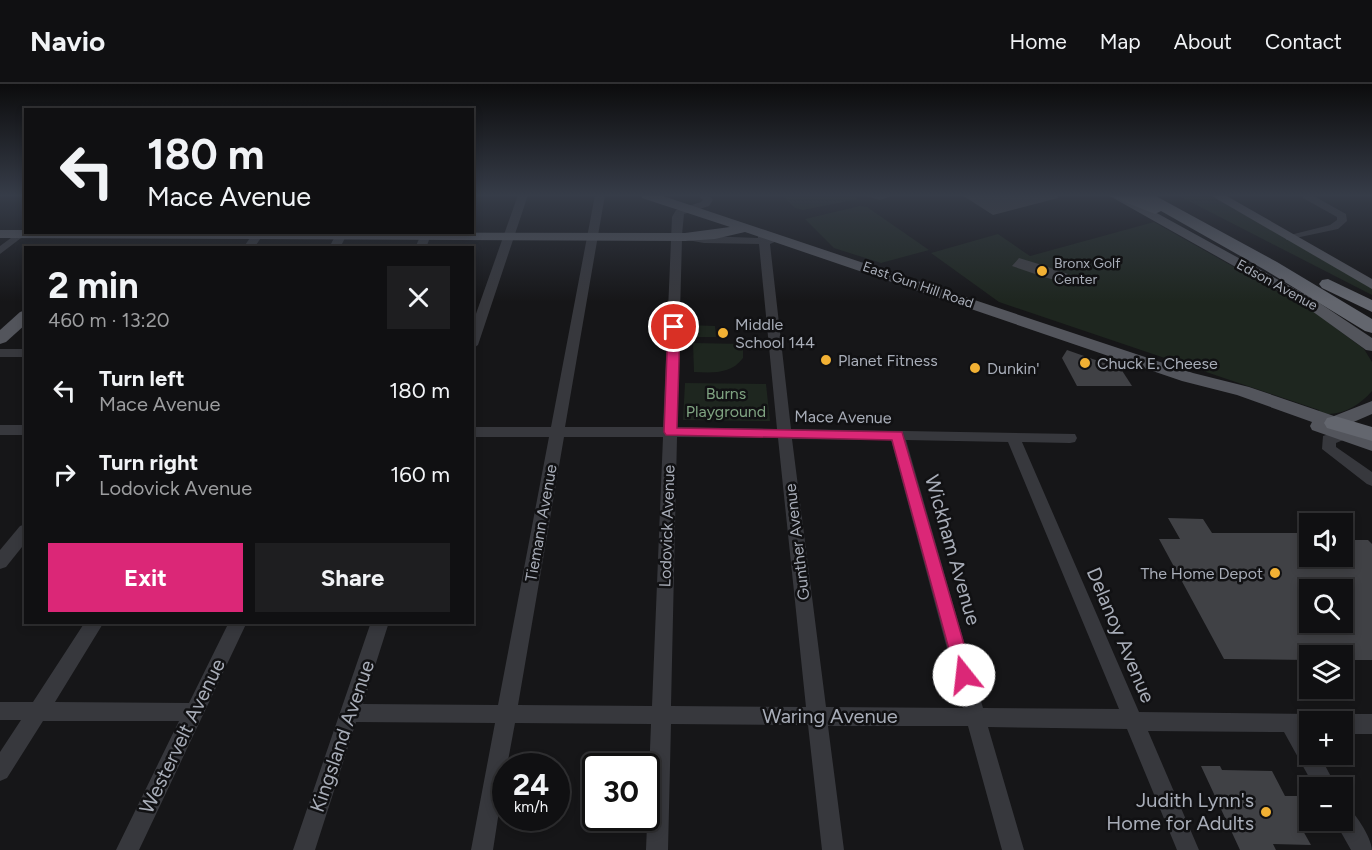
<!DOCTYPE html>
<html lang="en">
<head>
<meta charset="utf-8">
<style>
	body { margin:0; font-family:Figtree,sans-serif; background:#1e1e20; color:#f1f3f6; height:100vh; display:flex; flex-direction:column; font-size:22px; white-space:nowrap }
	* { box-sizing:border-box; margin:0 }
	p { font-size:20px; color:#9c9d9f }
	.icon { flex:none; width:33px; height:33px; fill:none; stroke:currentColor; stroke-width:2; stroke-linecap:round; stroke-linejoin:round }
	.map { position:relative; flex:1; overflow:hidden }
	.side { position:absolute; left:24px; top:162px; width:450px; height:378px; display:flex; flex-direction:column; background:#101012; border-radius:0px; box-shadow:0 3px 9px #0003,0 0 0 2px #303032 }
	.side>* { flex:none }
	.guide { position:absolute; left:24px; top:24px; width:450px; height:126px; border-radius:0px; box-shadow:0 3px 9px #0003,0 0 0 2px #303032; background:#101012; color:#f1f3f6; overflow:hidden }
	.fabs { position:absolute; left:1299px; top:429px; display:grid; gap:12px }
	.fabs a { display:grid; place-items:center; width:54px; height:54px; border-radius:0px; background:#101012; box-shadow:0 3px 9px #0003,0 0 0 2px #303032; font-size:30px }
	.speed { position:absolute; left:492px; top:669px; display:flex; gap:12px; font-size:30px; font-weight:700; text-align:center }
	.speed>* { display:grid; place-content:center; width:78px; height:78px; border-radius:50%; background:#101012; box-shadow:0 3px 9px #0003,0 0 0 2px #303032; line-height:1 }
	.speed small { font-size:15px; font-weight:400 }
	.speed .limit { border:3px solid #111; border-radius:9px; background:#fff; color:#111 }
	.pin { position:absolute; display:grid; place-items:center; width:51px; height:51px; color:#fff; margin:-26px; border:3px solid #fff; border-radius:50%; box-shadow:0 2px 6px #0007 }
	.me { position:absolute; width:66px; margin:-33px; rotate:344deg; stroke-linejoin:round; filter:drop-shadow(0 0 4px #0008) }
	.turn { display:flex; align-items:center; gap:21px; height:126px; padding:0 24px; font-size:27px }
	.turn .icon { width:78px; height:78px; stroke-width:2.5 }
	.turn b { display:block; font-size:42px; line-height:51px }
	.round { display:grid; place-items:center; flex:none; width:63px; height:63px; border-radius:0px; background:#1e1e20 }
	.summary { display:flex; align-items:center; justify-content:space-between; height:102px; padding:0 24px }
	h1 { font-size:36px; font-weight:700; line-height:45px }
	.button { display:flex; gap:12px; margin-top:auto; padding:12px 24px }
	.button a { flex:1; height:69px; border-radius:0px; background:#db2777; color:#fff; font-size:24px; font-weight:700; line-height:69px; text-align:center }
	.button a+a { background:#1e1e20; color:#f1f3f6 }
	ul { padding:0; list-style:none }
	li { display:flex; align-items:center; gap:18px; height:84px; padding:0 24px }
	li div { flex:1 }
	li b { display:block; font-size:22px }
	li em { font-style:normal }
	header { display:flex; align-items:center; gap:36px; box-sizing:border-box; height:84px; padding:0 30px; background:#101012; border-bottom:2px solid #303032 }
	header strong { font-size:28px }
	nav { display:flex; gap:33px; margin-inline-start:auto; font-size:21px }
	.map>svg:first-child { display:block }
</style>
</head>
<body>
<header>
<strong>Navio</strong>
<nav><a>Home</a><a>Map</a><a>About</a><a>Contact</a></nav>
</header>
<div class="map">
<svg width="1372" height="766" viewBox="0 0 1372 766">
	<rect width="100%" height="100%" fill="#161618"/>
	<g fill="#1e261f">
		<polygon points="782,111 852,111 858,115 803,126 795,124"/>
		<polygon points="1177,111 1210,111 1372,202 1372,211"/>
		<polygon points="860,122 867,123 929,166 881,179 834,164 805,135"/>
		<path d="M1154 138 1314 228 1364 265 1372 278V307C1358 323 1340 333 1319 329V326L999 218 931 169 998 150 1030 172Z"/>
		<polygon points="687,241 715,242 716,253 687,253"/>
		<path d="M693 259 743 260V274C731 290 713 289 694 288Z"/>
		<polygon points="685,299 766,300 770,337 683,336"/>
	</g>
	<g fill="#404145" fill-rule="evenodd">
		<polygon points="962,111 1058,111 1058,114 993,131"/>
		<polygon points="1019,174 1042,181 1068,190 1062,198 1044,193 1012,182"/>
		<polygon points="1067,266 1121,285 1132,302 1077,302 1062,274"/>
		<path d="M1168 434 1203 435 1212 449H1310V472H1342V456H1368L1372 460V576H1342V572H1310V576L1224 575 1159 455H1180ZM1310 506H1342V538H1310Z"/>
		<polygon points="1201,682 1220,682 1222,686 1272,687 1285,712 1305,712 1310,721 1310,736 1297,736 1311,761 1273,760 1276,766 1240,766"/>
	</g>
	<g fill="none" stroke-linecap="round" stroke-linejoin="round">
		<g fill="#37383d" fill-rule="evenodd">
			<polygon points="518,111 528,111 478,261 472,265 472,241"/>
			<path d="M595 111H605L565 343H663L672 133 676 126 701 118 703 116 698 111H709L713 116 709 122 684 130 682 151 758 154V149L763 146 767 147 769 154 777 157 770 160 791 345 1075 350 1077 354 1075 358 1070 359 1022 358 1139 628 1310 630 1317 632 1319 638H1310V648H1306L1310 654V670H1319L1337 704H1315L1284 648 1148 647 1199 766H1177L1127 645 988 643 1024 766H1002L968 642H828L844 766H822L808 641 671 640 668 766H646L651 640 515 639 507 682H506L493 766H471L495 639 356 638 315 766H293L371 538H389L363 620 498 621 549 353H472V343H551ZM682 155 704 159 759 160 777 345 677 343ZM564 353H663L652 622 518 621ZM677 353 778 354 806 623 671 622ZM792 355 891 356 963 624 826 623ZM906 356 1008 358 1119 625 983 624Z"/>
			<polygon points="862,111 894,111 880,116"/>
			<polygon points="1302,111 1312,111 1346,130 1347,137 1338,145 1286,156 1286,152 1330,141 1337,136 1337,133 1303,114"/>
			<polygon points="26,143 26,148 29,148 0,170 0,162"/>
			<polygon points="254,148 265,148 254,164 243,164"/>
			<polygon points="337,148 348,148 340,164 329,164"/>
			<polygon points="422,148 432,148 426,164 415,164"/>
			<rect x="0" y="265" width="26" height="8"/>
			<rect x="0" y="341" width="26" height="10"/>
			<polygon points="1343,345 1350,350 1348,354 1336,359 1336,363 1372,388 1372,402 1367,400 1322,365 1323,352"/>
			<polygon points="26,440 26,458 6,483 0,485 0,466 20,442"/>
			<polygon points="85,538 104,538 55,618 189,619 229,538 247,538 139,766 116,766 179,637 43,637 7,694 0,697 0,668 21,636 0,636 0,618 33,618"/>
			<polygon points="1342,630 1372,630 1372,650 1342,650 1342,638 1333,638 1335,633"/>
			<path d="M1342 719C1353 724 1372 754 1372 766H1351L1334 736H1342Z"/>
		</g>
		<g fill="#53555c" fill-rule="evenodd">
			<polygon points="641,111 660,111 1193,289 1249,303 1334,332 1372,317 1372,330 1342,343 1372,353 1372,367 1312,346 1310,342 1312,338 1237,311 1182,297 745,148 715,155 685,157 0,154 0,146 26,146 26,148 685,149 730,143 642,114"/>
			<polygon points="1108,111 1124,111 1315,216 1372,254 1372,267 1366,266 1305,222"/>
			<polygon points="1210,111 1225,111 1372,195 1372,205"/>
			<polygon points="26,226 26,240 6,258 0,260 0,246 20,228"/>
		</g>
		<g fill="#63666e" fill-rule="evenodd">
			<polygon points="1113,111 1154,111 1277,178 1372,235 1372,249 1365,247 1265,186 1161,127 1155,130 1115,114"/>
			<polygon points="1328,195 1372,216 1372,228 1322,204 1319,200 1322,196"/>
			<polygon points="1335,332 1372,343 1372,357 1327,344 1324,339 1327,334"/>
		</g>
	</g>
	<linearGradient id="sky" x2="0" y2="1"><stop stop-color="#0c0c0d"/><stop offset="0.51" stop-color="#363c48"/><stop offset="1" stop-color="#363c48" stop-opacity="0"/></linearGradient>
	<rect width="1372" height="218" fill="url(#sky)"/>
	<polygon fill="#db2777" stroke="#8e194d" stroke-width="1.5" points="674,239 680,243 677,344 902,348 973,591 970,596 964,599 958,596 956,591 892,356 666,351 664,348 668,243"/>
	<g fill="#f2b134" stroke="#111113" stroke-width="2">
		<circle cx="1042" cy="187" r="6"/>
		<circle cx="723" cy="249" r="6"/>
		<circle cx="826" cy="276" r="6"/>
		<circle cx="1085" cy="279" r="6"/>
		<circle cx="975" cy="284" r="6"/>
		<circle cx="1275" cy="489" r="6"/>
		<circle cx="1266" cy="728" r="6"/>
	</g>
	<g text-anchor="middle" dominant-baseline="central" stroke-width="5" stroke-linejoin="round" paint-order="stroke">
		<g font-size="14" fill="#a8adb8" stroke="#111113" text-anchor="start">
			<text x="1054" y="179">Bronx Golf<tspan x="1054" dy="16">Center</tspan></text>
		</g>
		<g font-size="14" fill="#a8adb8" stroke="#111113">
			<text transform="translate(918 201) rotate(19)">East Gun Hill Road</text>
			<text transform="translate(1277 201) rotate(29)">Edson Avenue</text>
		</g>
		<g font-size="16" fill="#a8adb8" stroke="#111113" text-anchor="start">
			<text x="735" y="240">Middle<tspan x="735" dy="18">School 144</tspan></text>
			<text x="838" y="276">Planet Fitness</text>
			<text x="1097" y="279">Chuck E. Cheese</text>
			<text x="987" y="284">Dunkin'</text>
			<text x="1263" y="489" text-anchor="end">The Home Depot</text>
		</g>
		<g font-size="16" fill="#7fa381" stroke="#111113">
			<text x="726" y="309">Burns<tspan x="726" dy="18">Playground</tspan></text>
		</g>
		<g font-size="16" fill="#a8adb8" stroke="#111113">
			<text transform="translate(843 333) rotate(1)">Mace Avenue</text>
			<text transform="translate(541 439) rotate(-80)">Tiemann Avenue</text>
			<text transform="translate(667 442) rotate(-88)">Lodovick Avenue</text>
			<text transform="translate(797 458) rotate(-97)">Gunther Avenue</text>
		</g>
		<g font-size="20" fill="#a8adb8" stroke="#111113">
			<text transform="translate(953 466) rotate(74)">Wickham Avenue</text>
			<text transform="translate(1121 551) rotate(67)">Delanoy Avenue</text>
			<text x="830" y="632">Waring Avenue</text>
			<text transform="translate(182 652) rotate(-64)">Westervelt Avenue</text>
			<text transform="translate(342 652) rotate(-71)">Kingsland Avenue</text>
		</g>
		<g font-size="20" fill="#a8adb8" stroke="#111113" text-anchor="end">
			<text x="1254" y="716">Judith Lynn's<tspan x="1254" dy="23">Home for Adults</tspan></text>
		</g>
	</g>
</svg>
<div class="fabs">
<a><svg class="icon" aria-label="sound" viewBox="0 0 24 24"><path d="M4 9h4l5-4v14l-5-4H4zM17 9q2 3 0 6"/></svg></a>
<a><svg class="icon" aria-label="search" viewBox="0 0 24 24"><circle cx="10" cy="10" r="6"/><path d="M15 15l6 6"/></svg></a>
<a><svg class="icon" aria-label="layers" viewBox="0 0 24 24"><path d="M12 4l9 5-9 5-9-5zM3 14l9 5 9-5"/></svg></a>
<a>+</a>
<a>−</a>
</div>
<div class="speed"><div>24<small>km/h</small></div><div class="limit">30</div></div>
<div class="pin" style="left:674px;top:243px;background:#d93025"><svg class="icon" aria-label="arrive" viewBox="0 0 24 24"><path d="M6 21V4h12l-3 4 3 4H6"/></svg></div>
<svg class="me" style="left:964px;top:591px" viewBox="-20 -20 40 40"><circle r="19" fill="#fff"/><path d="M0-13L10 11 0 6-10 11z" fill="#db2777"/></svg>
<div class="guide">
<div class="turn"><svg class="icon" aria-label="left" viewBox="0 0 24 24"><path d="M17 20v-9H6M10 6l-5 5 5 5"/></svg><div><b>180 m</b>Mace Avenue</div></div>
</div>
<section class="side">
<div class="summary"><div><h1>2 min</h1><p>460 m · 13:20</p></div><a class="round"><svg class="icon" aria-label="close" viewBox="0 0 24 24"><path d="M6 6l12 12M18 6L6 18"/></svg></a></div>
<ul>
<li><svg class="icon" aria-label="left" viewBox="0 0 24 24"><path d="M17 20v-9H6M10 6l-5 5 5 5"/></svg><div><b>Turn left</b><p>Mace Avenue</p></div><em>180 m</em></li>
<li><svg class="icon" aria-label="right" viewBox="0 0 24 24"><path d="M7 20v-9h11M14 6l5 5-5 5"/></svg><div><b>Turn right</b><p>Lodovick Avenue</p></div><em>160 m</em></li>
</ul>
<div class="button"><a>Exit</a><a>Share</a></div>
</section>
</div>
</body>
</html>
